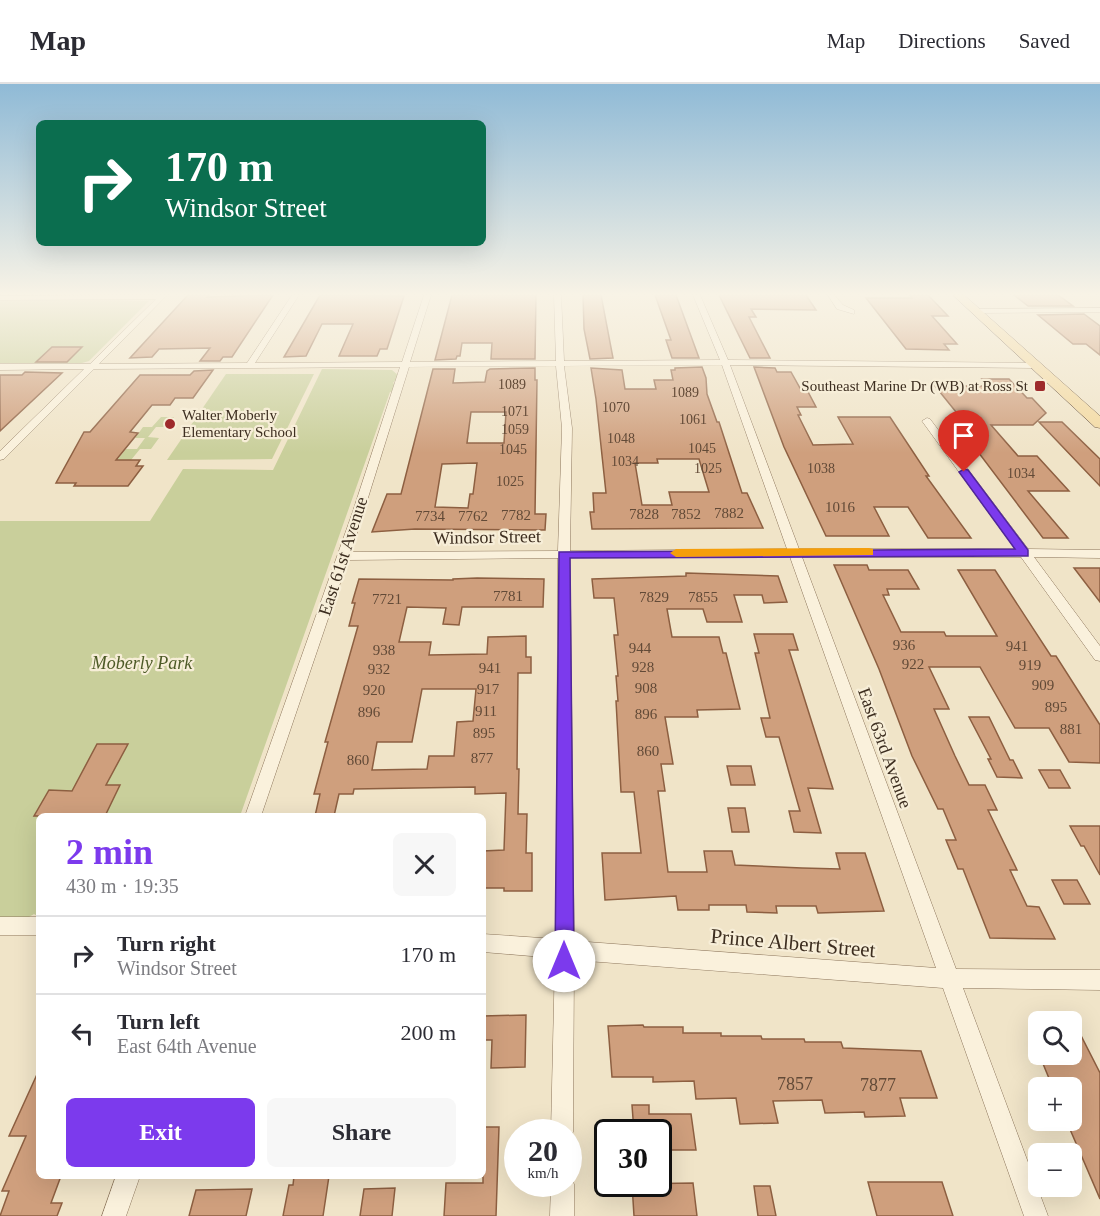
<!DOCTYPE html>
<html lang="en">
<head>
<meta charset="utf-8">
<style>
	body { margin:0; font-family:"Times New Roman",serif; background:#f7f7f7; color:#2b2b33; height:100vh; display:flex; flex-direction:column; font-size:22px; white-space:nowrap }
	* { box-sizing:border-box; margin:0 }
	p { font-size:20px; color:#7c7c81 }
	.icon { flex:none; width:33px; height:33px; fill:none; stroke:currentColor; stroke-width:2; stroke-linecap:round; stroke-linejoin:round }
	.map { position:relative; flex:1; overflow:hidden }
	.sheet { position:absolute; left:36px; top:729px; width:450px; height:366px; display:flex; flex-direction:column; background:#fff; border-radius:9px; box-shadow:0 6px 24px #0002 }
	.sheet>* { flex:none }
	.banner { position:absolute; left:36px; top:36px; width:450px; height:126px; border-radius:9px; box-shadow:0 6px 24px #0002; background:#0b6e4f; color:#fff; overflow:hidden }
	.tools { position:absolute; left:1028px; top:927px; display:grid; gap:12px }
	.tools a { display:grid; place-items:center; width:54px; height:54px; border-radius:9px; background:#fff; box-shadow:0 6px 24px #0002; font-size:30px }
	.speed { position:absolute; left:504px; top:1035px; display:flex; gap:12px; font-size:30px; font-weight:700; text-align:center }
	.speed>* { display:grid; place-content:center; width:78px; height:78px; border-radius:50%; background:#fff; box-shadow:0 6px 24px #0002; line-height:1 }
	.speed small { font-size:15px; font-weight:400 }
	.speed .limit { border:3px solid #111; border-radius:9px; background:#fff; color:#111 }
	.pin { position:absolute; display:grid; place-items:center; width:51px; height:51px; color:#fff; margin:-62px -26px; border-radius:50% 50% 50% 0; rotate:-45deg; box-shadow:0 0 6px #0007 }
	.pin .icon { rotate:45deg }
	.me { position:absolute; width:66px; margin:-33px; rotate:0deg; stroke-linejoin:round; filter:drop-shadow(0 0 4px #0008) }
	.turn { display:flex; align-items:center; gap:21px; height:126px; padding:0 30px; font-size:27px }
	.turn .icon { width:78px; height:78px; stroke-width:2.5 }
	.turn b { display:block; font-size:42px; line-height:51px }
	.round { display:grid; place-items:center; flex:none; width:63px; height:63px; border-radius:9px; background:#f7f7f7 }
	.overview { display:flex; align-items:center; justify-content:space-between; height:102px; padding:0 30px }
	h1 { font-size:36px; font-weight:800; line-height:45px; color:#7c3aed }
	.action { display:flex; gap:12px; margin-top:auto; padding:12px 30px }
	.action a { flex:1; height:69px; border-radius:9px; background:#7c3aed; color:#fff; font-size:24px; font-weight:800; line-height:69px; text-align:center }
	.action a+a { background:#f7f7f7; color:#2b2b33 }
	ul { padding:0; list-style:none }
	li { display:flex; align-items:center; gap:18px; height:78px; padding:0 30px; border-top:2px solid #e1e1e2 }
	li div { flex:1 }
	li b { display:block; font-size:22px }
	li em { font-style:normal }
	header { display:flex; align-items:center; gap:36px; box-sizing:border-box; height:84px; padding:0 30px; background:#fff; border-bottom:2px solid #e1e1e2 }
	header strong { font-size:28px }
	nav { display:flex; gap:33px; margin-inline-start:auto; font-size:21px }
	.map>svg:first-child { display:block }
</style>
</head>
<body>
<header>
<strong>Map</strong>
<nav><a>Map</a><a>Directions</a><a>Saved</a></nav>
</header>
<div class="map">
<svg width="1100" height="1132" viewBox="0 0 1100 1132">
	<rect width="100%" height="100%" fill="#f0e4c8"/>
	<g fill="#c9cf9b">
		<polygon points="0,214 149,217 89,277 82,279 0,279"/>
		<polygon points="322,285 392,286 399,292 393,299 396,301 394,307 390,308 240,732 39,732 39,833 34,830 24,836 0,840 0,437 150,437 183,385 273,386"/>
		<polygon points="226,290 314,290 272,375 167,376"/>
		<polygon points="161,333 174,333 166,343 156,343 148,353 159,354 151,365 140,365 131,376 117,376 126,365 137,365 145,354 135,354 143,343 152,343"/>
	</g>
	<g fill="#cf9f7d" stroke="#8d5f41" stroke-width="1.5" fill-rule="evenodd">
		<polygon points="188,211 209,211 207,213 273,211 232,273 223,273 220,277 200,277 210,264 159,265 152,273 130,274"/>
		<polygon points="320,211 404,212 387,265 380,265 377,272 339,272 353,240 322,240 306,272 284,273"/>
		<polygon points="452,211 536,211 535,275 491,275 492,259 462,259 460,272 457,272 456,275 435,276"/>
		<polygon points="583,211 601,211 613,274 590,275 584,245"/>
		<polygon points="655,211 676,211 699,274 672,274 666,256 671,256"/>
		<polygon points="719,211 806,211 816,226 751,225 756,233 749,233 770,274 750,274"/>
		<polygon points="910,211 928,211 948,232 932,232 957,260 944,260 949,266 906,265 866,214 912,214"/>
		<polygon points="1014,211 1058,211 1073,222 1028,222"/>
		<polygon points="1084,230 1100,242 1100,271 1086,260 1073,260 1038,231"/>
		<polygon points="52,263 82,263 67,278 36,278"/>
		<path d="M702 283 706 294 707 310 717 338H719L742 409H747L763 444 592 445 590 428H594L593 409H606L596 315 591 284 622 286 625 305H656L654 296H673L671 286H675V284ZM657 375H699L709 408H669L672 421H642L635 379H658Z"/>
		<polygon points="754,283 775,284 777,288 791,288 800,304 806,304 816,323 797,323 801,331 798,331 813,361 853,360 838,333 890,333 929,392 926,392 971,454 928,454 908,423 874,423 889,452 826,452 784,363"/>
		<path d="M535 284V296H537L535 430H546L545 446 415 445 372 448 387 410H401L433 285H455L453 299 485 298 487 287 490 285ZM471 328H506L504 359H467ZM477 379 473 410H470L468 424 435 423 442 380Z"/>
		<polygon points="213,286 193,314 175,314 170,321 152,321 130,348 138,349 116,376 140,376 136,382 143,382 128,402 74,402 76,399 56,399 84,348 90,348 140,291 190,291 194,287"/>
		<polygon points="25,288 62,289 0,347 0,291 22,291"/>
		<polygon points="982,295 1009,295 1027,314 1032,314 1046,329 1033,341 991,341 1018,372 1037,372 1069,407 1028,407 1068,454 1043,454 960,344 969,344 935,302 988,302"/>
		<polygon points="1039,338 1062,338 1100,375 1100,402"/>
		<polygon points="834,481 867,481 869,486 908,486 919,505 887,505 889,511 883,511 901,548 944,548 946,552 997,552 958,486 995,486 1051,572 1056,572 1100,641 1100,679 1069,678 1049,644 1015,644 980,583 929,583 949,625 934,625 955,672 969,701 985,701 997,726 988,726 1017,786 1010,786 1027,822 1039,823 1055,855 990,854 963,785 958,785 946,756 956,756 943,725 938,725 912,672 879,585"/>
		<polygon points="1074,484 1100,484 1100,518"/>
		<polygon points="686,489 778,492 787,518 764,519 762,511 734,511 742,538 707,538 703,525 667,525 672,553 719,553 723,569 726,569 740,625 697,626 698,633 665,633 673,680 661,680 665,707 658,707 668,788 707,788 704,767 732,767 735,781 802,784 840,785 836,769 865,769 884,827 818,829 816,822 776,822 777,829 747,828 746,821 709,821 709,826 678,826 676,812 605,816 602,769 641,769 634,708 621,708 616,617 618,617 616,592 618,592 614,551 618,551 614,514 594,514 592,495 686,492"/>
		<path d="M477 494 544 495 543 523H462L459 541 443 540 446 524 407 523 399 558H431L429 571 487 570 488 553 526 552V573H531V589H518L517 685H519L518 730H527L526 769H532V807H504V804H483V767L504 766 506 709 475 710V703L354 705 353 710H339L334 732H315L320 710H314L328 658H325L358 542H349L355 519H352L359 495 453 496V495ZM422 605H476L473 637 457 638 454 672H429L427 685 372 686 377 658H412Z"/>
		<polygon points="754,550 793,550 798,566 789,566 833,705 808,704 821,749 794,748 789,727 800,727 779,653 766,653 761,634 770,634 755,569 759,569"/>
		<polygon points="969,633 989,633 1010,676 1013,676 1022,694 997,693 988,675 991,675"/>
		<polygon points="97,660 128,660 106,701 120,701 105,732 34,732 49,706 72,707"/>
		<polygon points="727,682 751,682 755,701 731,701"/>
		<polygon points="1039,686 1060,686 1070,704 1049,704"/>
		<polygon points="728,724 745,724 749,748 732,748"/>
		<polygon points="1070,742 1100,742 1100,791 1084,762 1081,762"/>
		<polygon points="1052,796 1077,796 1090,820 1064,820"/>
		<polygon points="526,931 525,983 491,984 492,956 483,956 483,932"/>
		<polygon points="1071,932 1100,989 1100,1115 1066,1036 1071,1036 1071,1004 1053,1004 1039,970 1071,970"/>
		<polygon points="643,941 644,943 683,943 683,949 721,949 721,952 761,952 762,955 804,955 805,958 841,958 843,964 921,967 937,1014 900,1014 905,1032 865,1033 864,1028 825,1029 822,1016 773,1017 778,1039 740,1040 736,1014 696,1015 694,997 653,998 653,993 612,993 608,942"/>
		<polygon points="39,986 39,1092 61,1092 51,1119 62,1119 57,1132 0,1132 9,1107 2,1107 26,1052 9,1052"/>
		<polygon points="632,1021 649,1021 649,1030 691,1030 696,1066 664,1066 663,1048 634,1048"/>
		<polygon points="483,1043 499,1043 496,1132 444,1132 446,1099 483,1099"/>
		<polygon points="294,1092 329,1092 323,1132 283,1132 289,1101 293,1101"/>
		<polygon points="868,1098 942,1098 953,1132 877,1132"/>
		<polygon points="693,1099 697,1132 634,1132 632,1100"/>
		<polygon points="754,1102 770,1102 776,1132 758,1132"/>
		<polygon points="395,1104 392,1132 360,1132 364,1105"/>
		<polygon points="252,1105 246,1132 189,1132 196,1106"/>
	</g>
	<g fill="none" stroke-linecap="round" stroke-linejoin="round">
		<defs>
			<g id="minor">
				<path d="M167 211 99 280 247 279 292 211H299L255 279 402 278 424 211H431L410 278 556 277 554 211H561L564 277 720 276 693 211H700L728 276 1036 279 1037 281 1033 284 730 281 799 465H1015L922 337 927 334 930 335 1028 465 1100 466V474L1034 473 1100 562V577L1095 576 1021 473H802L956 885 1100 886V906L963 904 1048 1132H1024L943 904 574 876 573 1048 568 1056V1048H551L555 874 483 868V850L556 855 558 474 348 476 261 732H245L352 430 400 283 94 285 4 375 0 376V367L84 285 0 286V280H90L156 215 0 216V212ZM722 281 787 465 570 467 572 344 564 282ZM556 282 562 344 558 467 351 468 409 283ZM790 473 936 884 574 857 570 474Z"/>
				<polygon points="828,211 834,211 843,221 854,226 854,230 837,225"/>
				<polygon points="1100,224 1100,228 975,229 971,227 975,225"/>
				<rect x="0" y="833" width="39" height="18"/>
				<polygon points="568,1091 574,1100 574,1132 550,1132 551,1100 568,1100"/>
				<polygon points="116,1092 140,1092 126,1132 102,1132"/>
			</g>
			<polygon id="primary" points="953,211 964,211 1100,332 1100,344 1095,343"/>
		</defs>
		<use href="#minor" stroke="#8d765c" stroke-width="1"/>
		<use href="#primary" stroke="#5b4430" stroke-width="1"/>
		<use href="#minor" fill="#faf1dc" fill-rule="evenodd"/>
		<use href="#primary" fill="#f3d9a0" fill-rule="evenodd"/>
	</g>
	<linearGradient id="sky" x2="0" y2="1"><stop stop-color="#8fbad6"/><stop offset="0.57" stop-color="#f8f3e6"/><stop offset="1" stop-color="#f8f3e6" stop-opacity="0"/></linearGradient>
	<rect width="1100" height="369" fill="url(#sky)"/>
	<polygon fill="#7c3aed" stroke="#51269a" stroke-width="1.5" points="964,385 968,386 1028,466 1028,472 570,474 574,877 571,884 564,887 558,884 555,877 559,468 1015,465 959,388"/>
	<polygon fill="#f59e0b" points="869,464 873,465 873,471 676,473 670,469 676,465"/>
	<g fill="#9e2a2b" stroke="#f7eed8" stroke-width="2">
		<rect x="1034" y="296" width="12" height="12" rx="3"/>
		<circle cx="170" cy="340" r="6"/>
	</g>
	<g text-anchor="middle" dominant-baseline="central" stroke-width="4.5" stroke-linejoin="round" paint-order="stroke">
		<g font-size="14" fill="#624a37">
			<text x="512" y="300">1089</text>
			<text x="685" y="308">1089</text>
			<text x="616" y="323">1070</text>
			<text x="515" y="327">1071</text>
			<text x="693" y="335">1061</text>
			<text x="515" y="345">1059</text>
			<text x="621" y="354">1048</text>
			<text x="702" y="364">1045</text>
			<text x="513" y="365">1045</text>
			<text x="625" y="377">1034</text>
			<text x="708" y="384">1025</text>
			<text x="821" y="384">1038</text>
			<text x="1021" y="389">1034</text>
			<text x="510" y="397">1025</text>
		</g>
		<g font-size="15" fill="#3d2e20" stroke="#f7eed8" text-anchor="end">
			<text x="1028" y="302">Southeast Marine Dr (WB) at Ross St</text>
			<text x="182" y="331" text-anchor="start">Walter Moberly<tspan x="182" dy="17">Elementary School</tspan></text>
		</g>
		<g font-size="15" fill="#624a37">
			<text x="840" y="423">1016</text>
			<text x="729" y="429">7882</text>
			<text x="644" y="430">7828</text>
			<text x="686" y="430">7852</text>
			<text x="516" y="431">7782</text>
			<text x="430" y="432">7734</text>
			<text x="473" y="432">7762</text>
			<text x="508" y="512">7781</text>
			<text x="654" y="513">7829</text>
			<text x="703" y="513">7855</text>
			<text x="387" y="515">7721</text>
			<text x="904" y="561">936</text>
			<text x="1017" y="562">941</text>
			<text x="640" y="564">944</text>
			<text x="384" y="566">938</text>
			<text x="913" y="580">922</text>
			<text x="1030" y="581">919</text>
			<text x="643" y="583">928</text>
			<text x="490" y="584">941</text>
			<text x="379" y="585">932</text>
			<text x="1043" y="601">909</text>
			<text x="646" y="604">908</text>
			<text x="488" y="605">917</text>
			<text x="374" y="606">920</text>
			<text x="1056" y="623">895</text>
			<text x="486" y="627">911</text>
			<text x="369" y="628">896</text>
			<text x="646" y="630">896</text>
			<text x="1071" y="645">881</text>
			<text x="484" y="649">895</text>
			<text x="648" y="667">860</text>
			<text x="482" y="674">877</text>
			<text x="358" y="676">860</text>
		</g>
		<g font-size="18" fill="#3d2e20" stroke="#f7eed8">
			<text transform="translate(487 453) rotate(-1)">Windsor Street</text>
			<text transform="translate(343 472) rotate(-72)">East 61st Avenue</text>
			<text transform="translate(885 664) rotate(70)">East 63rd Avenue</text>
		</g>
		<g font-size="18" font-style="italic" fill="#4d5a26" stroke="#f7eed8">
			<text x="142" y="579">Moberly Park</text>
		</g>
		<g font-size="18" fill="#624a37">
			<text x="795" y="1000">7857</text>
			<text x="878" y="1001">7877</text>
		</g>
		<g font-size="21" fill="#3d2e20" stroke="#f7eed8">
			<text transform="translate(793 859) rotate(5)">Prince Albert Street</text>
		</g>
	</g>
</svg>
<div class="tools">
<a><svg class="icon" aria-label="search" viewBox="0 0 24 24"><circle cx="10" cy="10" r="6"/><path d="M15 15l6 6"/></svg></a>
<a>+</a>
<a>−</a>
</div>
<div class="speed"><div>20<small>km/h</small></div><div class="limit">30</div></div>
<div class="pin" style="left:964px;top:388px;background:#d93025"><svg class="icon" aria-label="arrive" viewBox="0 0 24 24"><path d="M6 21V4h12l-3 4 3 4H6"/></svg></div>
<svg class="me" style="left:564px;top:877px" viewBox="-20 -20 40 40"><circle r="19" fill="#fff"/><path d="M0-13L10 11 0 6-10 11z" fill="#7c3aed"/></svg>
<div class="banner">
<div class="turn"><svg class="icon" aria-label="right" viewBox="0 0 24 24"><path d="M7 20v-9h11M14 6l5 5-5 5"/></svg><div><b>170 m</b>Windsor Street</div></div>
</div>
<section class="sheet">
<div class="overview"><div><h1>2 min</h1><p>430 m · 19:35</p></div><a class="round"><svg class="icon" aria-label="close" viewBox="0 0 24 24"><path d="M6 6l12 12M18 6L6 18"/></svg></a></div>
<ul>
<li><svg class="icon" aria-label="right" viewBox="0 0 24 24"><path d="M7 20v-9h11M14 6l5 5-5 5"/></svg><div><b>Turn right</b><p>Windsor Street</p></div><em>170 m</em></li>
<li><svg class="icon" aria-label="left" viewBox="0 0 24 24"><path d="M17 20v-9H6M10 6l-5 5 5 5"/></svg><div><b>Turn left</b><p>East 64th Avenue</p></div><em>200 m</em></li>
</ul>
<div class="action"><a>Exit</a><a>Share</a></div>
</section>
</div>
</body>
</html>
